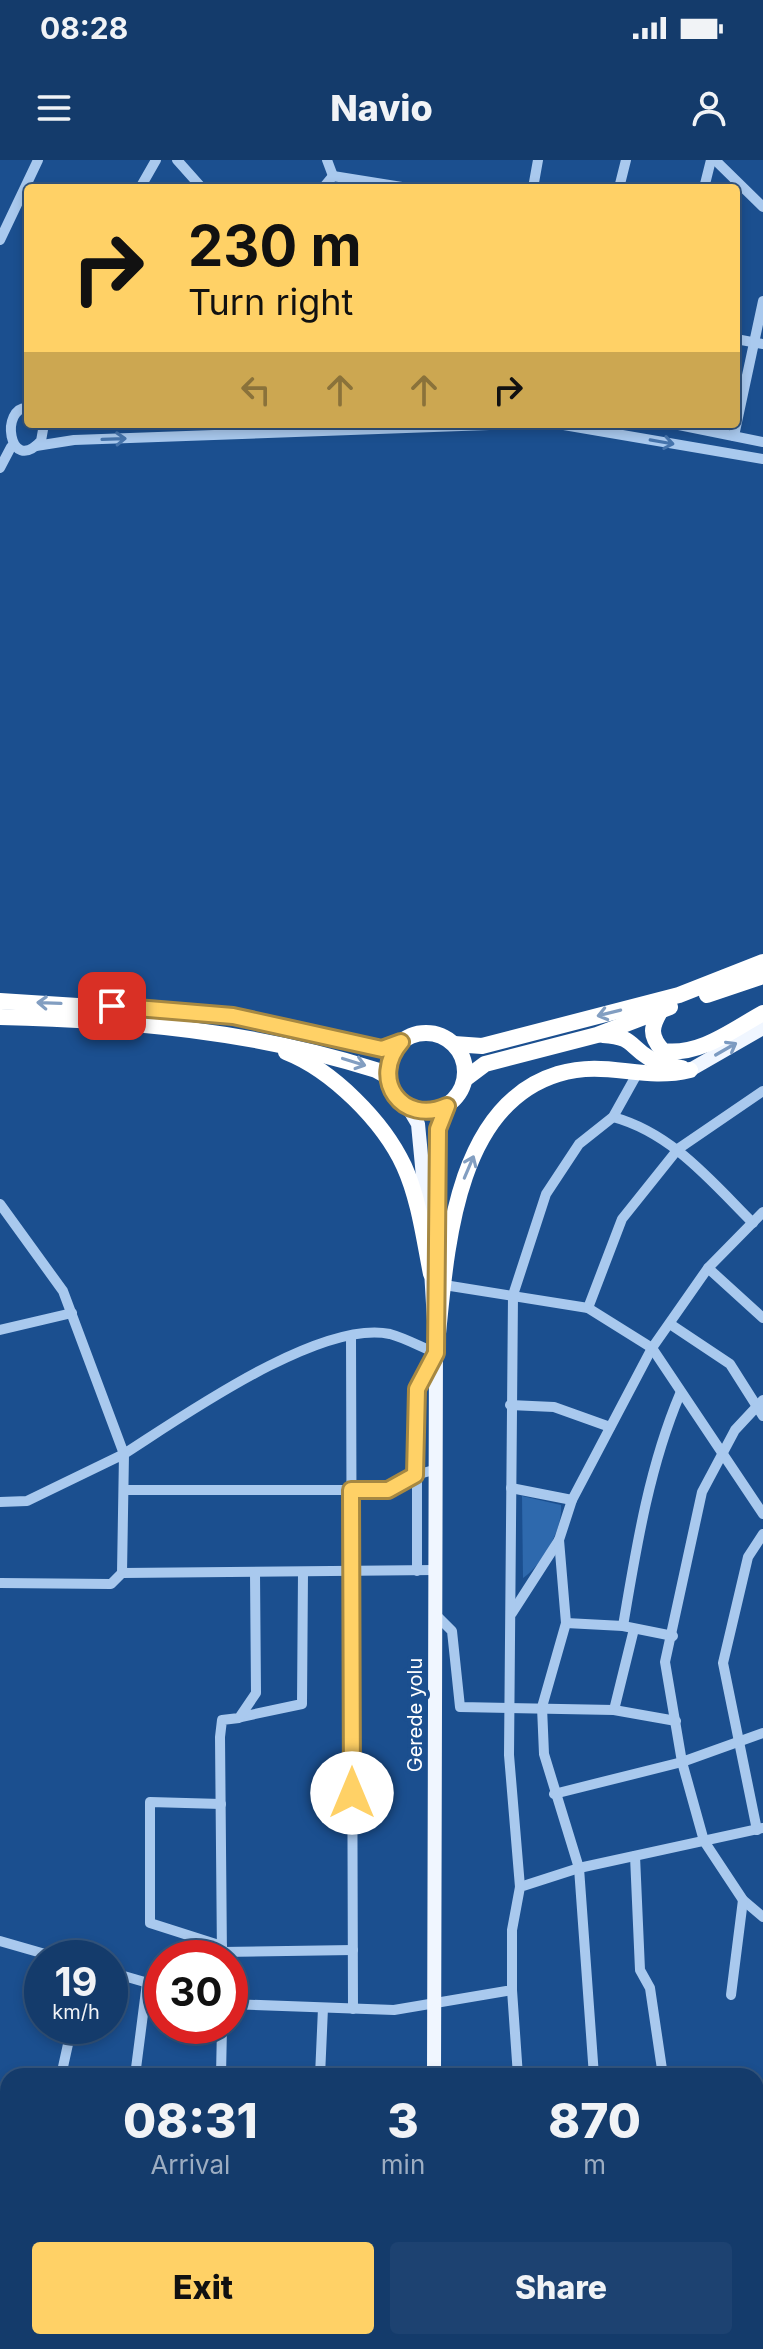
<!DOCTYPE html>
<html lang="en">
<head>
<meta charset="utf-8">
<style>
	body { margin:0; font-family:Inter,sans-serif; background:#1d4271; color:#f1f3f6; height:100vh; display:flex; flex-direction:column; font-size:30px; white-space:nowrap }
	* { box-sizing:border-box; margin:0 }
	p { font-size:26px; color:#9dadc1 }
	.icon { flex:none; width:44px; height:44px; fill:none; stroke:currentColor; stroke-width:2; stroke-linecap:round; stroke-linejoin:round }
	.map { position:relative; flex:1; overflow:hidden }
	.details { position:absolute; left:0px; top:1908px; width:764px; height:282px; display:flex; flex-direction:column; background:#143b6b; border-radius:24px 24px 0 0; box-shadow:0 4px 12px #0003,0 0 0 2px #33557e }
	.details>* { flex:none }
	.top-card { position:absolute; left:24px; top:24px; width:716px; height:244px; border-radius:8px; box-shadow:0 4px 12px #0003,0 0 0 2px #33557e; background:#ffd166; color:#111; overflow:hidden }
	.speed { position:absolute; left:24px; top:1780px; display:flex; gap:16px; font-size:40px; font-weight:700; text-align:center }
	.speed>* { display:grid; place-content:center; width:104px; height:104px; border-radius:50%; background:#143b6b; box-shadow:0 4px 12px #0003,0 0 0 2px #33557e; line-height:1 }
	.speed small { font-size:20px; font-weight:400 }
	.speed .limit { border:12px solid #d22; background:#fff; color:#111 }
	.pin { position:absolute; display:grid; place-items:center; width:68px; height:68px; color:#fff; margin:-34px; border-radius:16px; box-shadow:0 4px 12px #0006 }
	.me { position:absolute; width:88px; margin:-44px; rotate:0deg; stroke-linejoin:round; filter:drop-shadow(0 0 6px #0008) }
	.turn { display:flex; align-items:center; gap:28px; height:168px; padding:0 32px; font-size:36px }
	.turn .icon { width:104px; height:104px; stroke-width:2.5 }
	.turn b { display:block; font-size:56px; line-height:68px }
	.lanes { display:flex; align-items:center; height:76px; padding:0 32px; background:#0003; justify-content:center; gap:40px; direction:ltr }
	.lanes .off { opacity:.35 }
	.eta { display:flex; justify-content:space-evenly; align-items:center; height:136px; text-align:center }
	.eta b { font-size:48px; font-weight:800; line-height:56px }
	.primary-button { display:flex; gap:16px; margin-top:auto; padding:16px 32px }
	.primary-button a { flex:1; height:92px; border-radius:8px; background:#ffd166; color:#111; font-size:32px; font-weight:800; line-height:92px; text-align:center }
	.primary-button a+a { background:#1d4271; color:#f1f3f6 }
	.status { display:flex; justify-content:space-between; align-items:center; height:56px; padding:0 40px; background:#143b6b; direction:ltr }
	.status svg { height:22px; fill:currentColor }
	header { display:flex; justify-content:space-between; align-items:center; height:104px; padding:0 32px; background:#143b6b; font-size:36px; font-weight:800 }
	.map>svg:first-child { display:block }
</style>
</head>
<body>
<div class="status"><b>08:28</b><svg viewBox="0 0 49 12"><path d="M0 12V9h3v3zM5 12V6h3v6zM10 12V3h3v9zM15 12V0h3v12zM26 1h20v11H26zM47 4h2v5h-2z"/></svg></div>
<header><svg class="icon" aria-label="menu" viewBox="0 0 24 24"><path d="M4 6h16M4 12h16M4 18h16"/></svg>Navio<svg class="icon" aria-label="person" viewBox="0 0 24 24"><circle cx="12" cy="8" r="4"/><path d="M4 21q1-7 8-7t8 7"/></svg></header>
<div class="map">
<svg width="763" height="2189" viewBox="0 0 763 2189">
	<rect width="100%" height="100%" fill="#1b4f8f"/>
	<path fill="#2e69ad" d="M522 1336 561 1345C563 1369 542 1405 523 1418Z"/>
	<g fill="none" stroke-linecap="round" stroke-linejoin="round">
		<g stroke="#a9c9ee" stroke-width="10">
			<polyline points="177,0 202,28"/>
			<polyline points="327,0 333,16"/>
			<polyline points="715,0 763,47"/>
			<polyline points="140,28 156,0"/>
			<polyline points="323,28 333,16 408,28"/>
			<polyline points="533,28 538,0"/>
			<polyline points="619,28 626,0"/>
			<polyline points="704,28 711,0"/>
			<polyline points="0,80 38,0"/>
			<polyline points="736,179 763,184"/>
			<path d="M28 248C0 245 8 316 41 281L44 264"/>
			<polyline points="58,264 139,264"/>
			<polyline points="558,264 763,299"/>
			<polyline points="674,264 763,282"/>
			<polyline points="734,276 763,141"/>
			<polyline points="36,286 74,280 520,264"/>
			<polyline points="0,308 11,287"/>
			<path d="M613 957C672 973 711 1021 753 1063"/>
			<path d="M0 1044 63 1131 124 1294C182 1257 320 1159 390 1174 405 1178 421 1187 436 1193L417 1229V1411"/>
			<polyline points="708,1108 763,1158"/>
			<polyline points="438,1124 588,1148 652,1188 763,1354"/>
			<polyline points="588,1148 622,1059 678,989 763,931"/>
			<polyline points="670,1164 730,1204 763,1256"/>
			<polyline points="0,1170 72,1153"/>
			<polyline points="351,1176 353,1849"/>
			<polyline points="763,1240 735,1270 702,1332 665,1502 682,1602 704,1681 743,1740 763,1757"/>
			<polyline points="510,1245 554,1247 610,1267"/>
			<polyline points="511,1328 572,1340"/>
			<polyline points="124,1330 388,1330 415,1315 434,1310"/>
			<polyline points="0,1342 27,1341 124,1294 122,1413"/>
			<polyline points="0,1423 111,1424 122,1413 435,1410"/>
			<polyline points="512,1453 559,1380"/>
			<polyline points="435,1454 452,1471 460,1547 614,1550 676,1561"/>
			<polyline points="566,1463 623,1466 673,1476"/>
			<path d="M623 1466C636 1389 649 1307 680 1234"/>
			<polyline points="614,1550 634,1469"/>
			<polyline points="241,1557 302,1544 303,1412"/>
			<polyline points="554,1634 682,1602 763,1573"/>
			<polyline points="221,1644 150,1642 150,1763 222,1786"/>
			<polyline points="757,1670 723,1503 748,1397 763,1374"/>
			<polyline points="635,1696 640,1810 650,1828 663,1916"/>
			<polyline points="520,1727 509,1595 513,1135 546,1034 579,984 613,957 637,914"/>
			<polyline points="0,1781 59,1798"/>
			<polyline points="222,1792 353,1790"/>
			<polyline points="222,1798 220,1577 222,1560 239,1558 256,1533 255,1413"/>
			<polyline points="110,1812 162,1827"/>
			<polyline points="512,1830 518,1916"/>
			<polyline points="731,1835 743,1740"/>
			<polyline points="230,1844 394,1850 512,1830 512,1770 520,1727 579,1708 763,1668"/>
			<polyline points="61,1916 72,1866"/>
			<polyline points="135,1916 147,1823"/>
			<polyline points="221,1916 222,1866"/>
			<polyline points="320,1916 323,1848"/>
			<polyline points="594,1916 579,1708 544,1594 542,1547 566,1463 559,1380 572,1340 652,1188 708,1108 763,1052"/>
			<polyline points="0,2034 8,2036"/>
			<polyline points="756,2150 763,2158"/>
			<polyline points="0,2168 8,2148"/>
			<polyline points="530,2182 530,2189"/>
			<polyline points="623,2182 623,2189"/>
			<polyline points="0,2183 11,2189"/>
			<polyline points="83,2189 85,2182"/>
			<polyline points="185,2189 191,2182"/>
			<polyline points="300,2189 303,2182"/>
		</g>
		<g stroke="#f0f6ff" stroke-width="14">
			<polyline points="690,910 763,868"/>
			<polyline points="408,947 418,964 428,1069"/>
			<polyline points="431,1110 434,1161"/>
			<polyline points="438,1120 438,969 447,946"/>
			<polyline points="434,1916 436,1184"/>
			<polyline points="433,2189 433,2182"/>
		</g>
		<g stroke="#fff" stroke-width="16">
			<polyline points="707,835 763,816"/>
			<polyline points="0,841 233,856 382,889 401,882"/>
			<path d="M661 850C651 867 649 875 663 891 700 896 732 870 763 853"/>
			<path d="M0 857C128 860 254 871 376 910L387 916"/>
			<circle cx="426" cy="912" r="39"/>
			<path d="M603 875C634 877 628 885 649 898 659 904 671 906 682 908"/>
			<polyline points="454,884 482,886 679,835 763,802"/>
			<path d="M286 892C332 910 383 961 404 1006 419 1039 424 1079 431 1114"/>
			<polyline points="465,919 485,904 597,875 670,847"/>
			<path d="M436 1193C446 1102 450 947 558 914 608 899 641 922 690 910"/>
		</g>
	</g>
	<defs><path id="oneway-shaft" d="M-6 0H5M1.5-3L5.5 0L1.5 3" fill="none" stroke-width="1.6" stroke-linecap="round" stroke-linejoin="round" transform="scale(2)"/></defs>
	<g stroke="#4674ac">
		<use href="#oneway-shaft" transform="translate(114 279) rotate(-2)"/>
		<use href="#oneway-shaft" transform="translate(662 282) rotate(10)"/>
	</g>
	<g stroke="#829ec1">
		<use href="#oneway-shaft" transform="translate(49 843) rotate(-178)"/>
		<use href="#oneway-shaft" transform="translate(609 853) rotate(166)"/>
		<use href="#oneway-shaft" transform="translate(354 902) rotate(17)"/>
		<use href="#oneway-shaft" transform="translate(469 1007) rotate(-67)"/>
	</g>
	<use stroke="#7b9ac1" href="#oneway-shaft" transform="translate(726 889) rotate(-30)"/>
	<g fill="none" stroke-linecap="round" stroke-linejoin="round">
		<defs>
			<path id="route" d="M112 846 233 856 382 889 401 882C369 919 402 966 447 946L438 969 436 1193 417 1229 415 1315 388 1330H351L352 1633"/>
		</defs>
		<use href="#route" stroke="#a68842" stroke-width="20"/>
		<use href="#route" stroke="#ffd166" stroke-width="14"/>
	</g>
	<g text-anchor="middle" dominant-baseline="central" stroke-width="8" stroke-linejoin="round" paint-order="stroke">
		<g font-size="20" fill="#fff" stroke="#1b4f8f">
			<text transform="translate(415 1555) rotate(-90)">Gerede yolu</text>
		</g>
	</g>
</svg>
<div class="speed"><div>19<small>km/h</small></div><div class="limit">30</div></div>
<div class="pin" style="left:112px;top:846px;background:#d93025"><svg class="icon" aria-label="arrive" viewBox="0 0 24 24"><path d="M6 21V4h12l-3 4 3 4H6"/></svg></div>
<svg class="me" style="left:352px;top:1633px" viewBox="-20 -20 40 40"><circle r="19" fill="#fff"/><path d="M0-13L10 11 0 6-10 11z" fill="#ffd166"/></svg>
<div class="top-card">
<div class="turn"><svg class="icon" aria-label="right" viewBox="0 0 24 24"><path d="M7 20v-9h11M14 6l5 5-5 5"/></svg><div><b>230 m</b>Turn right</div></div>
<div class="lanes"><svg class="icon off" aria-label="left" viewBox="0 0 24 24"><path d="M17 20v-9H6M10 6l-5 5 5 5"/></svg><svg class="icon off" aria-label="ahead" viewBox="0 0 24 24"><path d="M12 20V5M6 11l6-6 6 6"/></svg><svg class="icon off" aria-label="ahead" viewBox="0 0 24 24"><path d="M12 20V5M6 11l6-6 6 6"/></svg><svg class="icon" aria-label="right" viewBox="0 0 24 24"><path d="M7 20v-9h11M14 6l5 5-5 5"/></svg></div>
</div>
<section class="details">
<div class="eta">
<div><b>08:31</b><p>Arrival</p></div>
<div><b>3</b><p>min</p></div>
<div><b>870</b><p>m</p></div>
</div>
<div class="primary-button"><a>Exit</a><a>Share</a></div>
</section>
</div>
</body>
</html>
